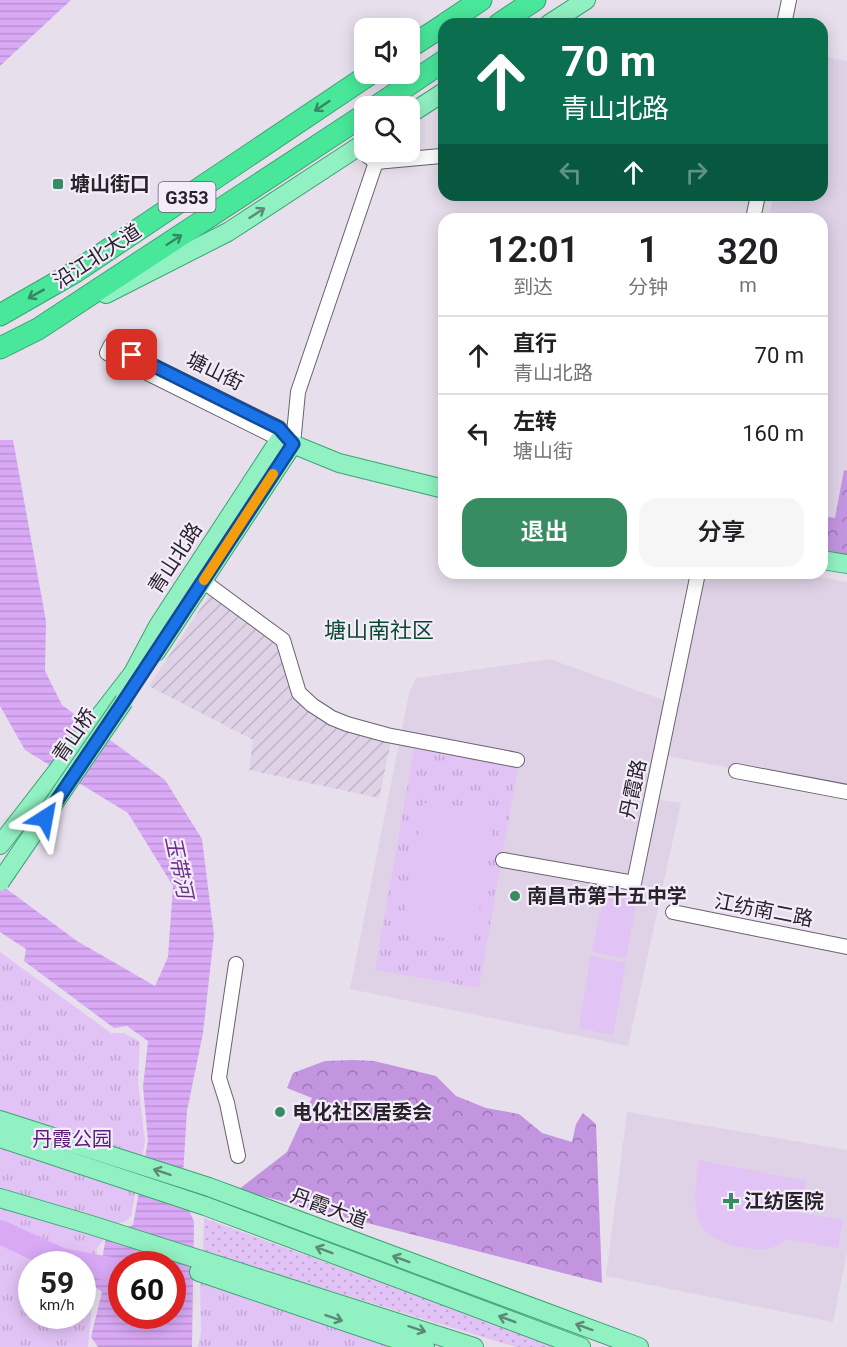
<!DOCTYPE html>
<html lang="zh">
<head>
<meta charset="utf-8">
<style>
	body { margin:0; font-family:Roboto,"Noto Sans SC",sans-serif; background:#f6f6f6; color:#202124; height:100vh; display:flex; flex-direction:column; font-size:22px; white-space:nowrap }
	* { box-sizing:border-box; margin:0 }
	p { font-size:20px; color:#757577 }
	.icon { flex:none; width:33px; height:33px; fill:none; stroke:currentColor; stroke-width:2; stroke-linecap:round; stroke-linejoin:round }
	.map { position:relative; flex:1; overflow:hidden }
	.details { position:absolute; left:438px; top:213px; width:390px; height:366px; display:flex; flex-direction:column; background:#fff; border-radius:18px; box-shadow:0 3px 15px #0003 }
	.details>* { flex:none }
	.hud { position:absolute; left:438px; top:18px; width:390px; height:183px; border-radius:18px; box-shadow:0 3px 15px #0003; background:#0b6e4f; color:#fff; overflow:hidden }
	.buttons { position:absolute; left:354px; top:18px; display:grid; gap:12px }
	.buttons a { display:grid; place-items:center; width:66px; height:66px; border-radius:12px; background:#fff; box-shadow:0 3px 15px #0003; font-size:30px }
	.speed { position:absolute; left:18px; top:1251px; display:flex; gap:12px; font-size:30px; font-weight:700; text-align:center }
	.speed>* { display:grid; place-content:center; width:78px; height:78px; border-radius:50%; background:#fff; box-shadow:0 3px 15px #0003; line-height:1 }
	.speed small { font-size:15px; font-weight:400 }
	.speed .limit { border:9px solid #d22; background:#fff; color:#111 }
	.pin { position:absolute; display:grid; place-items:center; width:51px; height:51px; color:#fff; margin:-26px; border-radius:12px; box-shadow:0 3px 9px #0006 }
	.me { position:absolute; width:66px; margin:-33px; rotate:34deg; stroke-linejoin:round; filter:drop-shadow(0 0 4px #0008) }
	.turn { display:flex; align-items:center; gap:21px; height:126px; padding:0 24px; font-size:27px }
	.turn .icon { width:78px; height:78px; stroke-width:2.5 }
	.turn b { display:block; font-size:42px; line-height:51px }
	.lanes { display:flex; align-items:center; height:57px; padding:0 24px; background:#0003; justify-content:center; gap:30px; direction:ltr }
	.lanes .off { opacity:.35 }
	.eta { display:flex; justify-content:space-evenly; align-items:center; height:102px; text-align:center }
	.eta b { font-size:36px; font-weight:600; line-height:42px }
	.action { display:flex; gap:12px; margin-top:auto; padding:12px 24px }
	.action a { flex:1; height:69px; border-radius:18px; background:#378d61; color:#fff; font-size:24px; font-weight:600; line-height:69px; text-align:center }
	.action a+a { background:#f6f6f6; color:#202124 }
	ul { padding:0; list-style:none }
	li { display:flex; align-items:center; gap:18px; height:78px; padding:0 24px; border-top:2px solid #e0e0e0 }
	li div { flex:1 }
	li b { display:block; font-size:22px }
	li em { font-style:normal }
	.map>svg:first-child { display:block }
</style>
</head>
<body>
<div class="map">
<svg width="847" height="1347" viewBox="0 0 847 1347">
	<defs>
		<pattern id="industrial-furrows" width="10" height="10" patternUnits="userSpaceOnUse" patternTransform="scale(1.5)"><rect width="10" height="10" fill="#dfd2e7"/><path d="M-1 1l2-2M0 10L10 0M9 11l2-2" fill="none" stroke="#bfb4c6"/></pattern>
		<pattern id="grass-dots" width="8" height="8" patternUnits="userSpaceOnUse" patternTransform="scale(1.5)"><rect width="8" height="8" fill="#e2c3f5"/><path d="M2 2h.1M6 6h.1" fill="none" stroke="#c2a7d2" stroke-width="1.8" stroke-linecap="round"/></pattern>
		<pattern id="forest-crowns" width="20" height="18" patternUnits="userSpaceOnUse" patternTransform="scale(1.5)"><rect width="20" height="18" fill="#c394df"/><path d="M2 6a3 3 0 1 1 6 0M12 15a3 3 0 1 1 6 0" fill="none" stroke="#9e79b5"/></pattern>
		<pattern id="park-tufts" width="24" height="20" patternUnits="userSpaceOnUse" patternTransform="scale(1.5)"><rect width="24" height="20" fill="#e2c3f5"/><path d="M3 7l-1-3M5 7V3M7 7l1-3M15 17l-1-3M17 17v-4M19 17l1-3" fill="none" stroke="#c2a7d2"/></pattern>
		<pattern id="water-rules" width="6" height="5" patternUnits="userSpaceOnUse" patternTransform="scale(1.5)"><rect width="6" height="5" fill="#d9a9f6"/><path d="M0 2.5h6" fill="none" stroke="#ba91d3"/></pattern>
	</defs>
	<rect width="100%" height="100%" fill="#e8dfed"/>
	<g fill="#dfd2e7">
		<polygon points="822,56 847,61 847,557 822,551 822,219 769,219 773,195 822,195"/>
		<polygon points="704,573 798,573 847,582 847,790 667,756"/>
		<polygon points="550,659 666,701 648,798 681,803 628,1046 350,989 409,694 416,678"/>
		<polygon points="627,1112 847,1150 847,1252 833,1322 606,1276"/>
	</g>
	<polygon fill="url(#industrial-furrows)" points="212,591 279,644 293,696 312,713 391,741 379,798 249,770 253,740 149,686"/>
	<polygon fill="url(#grass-dots)" points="204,1218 558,1347 516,1347 203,1252"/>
	<g fill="url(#forest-crowns)">
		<polygon points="844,470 847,471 847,561 822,557 822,516 835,518"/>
		<polygon points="353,1060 374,1061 436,1076 456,1096 486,1108 519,1114 542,1133 572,1142 576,1124 583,1113 596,1124 602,1283 238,1190 287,1152 312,1098 287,1088 293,1073 325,1061"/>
	</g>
	<g fill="url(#park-tufts)" fill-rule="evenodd">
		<polygon points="414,749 518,767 479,988 375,970"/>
		<path d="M0 952 111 1033H124L140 1042 138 1081 145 1142 131 1216 126 1221 117 1224 97 1248 88 1347H0ZM32 1264H82V1316H32Z"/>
		<polygon points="200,1283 396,1347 198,1347 201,1332"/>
	</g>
	<g fill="#e2c3f5">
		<polygon points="423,803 495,814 474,943 403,931"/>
		<polygon points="605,889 638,895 626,958 592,952"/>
		<polygon points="591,956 626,963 613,1035 579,1028"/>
		<path d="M699 1160 806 1181 799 1213 843 1220 838 1248 787 1239C784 1241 782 1243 779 1245 759 1255 712 1245 701 1225 691 1208 697 1178 699 1160Z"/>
	</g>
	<g fill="url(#water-rules)" fill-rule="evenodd">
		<polygon points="0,0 71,0 0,66"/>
		<path d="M0 440H13L46 621 45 671 62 705 165 780 202 839 214 935 203 1033 187 1111 182 1191 194 1222 192 1347H98L91 1337 102 1292 86 1280V1264L102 1260 106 1236 133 1225 148 1141 143 1087 148 1041 127 1026 114 1028 24 961 26 949 0 932V884L77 941 155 986 168 957 173 886 128 813 25 750 0 706ZM122 1264H172V1316H122Z"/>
	</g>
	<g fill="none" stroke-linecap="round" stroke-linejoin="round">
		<polyline stroke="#d9a9f6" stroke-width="24" points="0,1232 61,1260 122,1271"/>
		<defs>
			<g id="minor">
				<polyline points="784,24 789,0"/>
				<polyline points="356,148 376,162 441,156 444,155"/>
				<polyline points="753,219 758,195"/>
				<polyline points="280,439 107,353 111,345 279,428 291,443"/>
				<polyline points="293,444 298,392 376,162"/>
				<polyline points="203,581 283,640 299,693 312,705 332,718 347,724 387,735 517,760"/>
				<polyline points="736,771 847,792"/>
				<polyline points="503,860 634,883 698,573"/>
				<polyline points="673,912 847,947"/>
				<polyline points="236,964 219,1078 227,1103 238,1156"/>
			</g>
			<g id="major">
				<polyline points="549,24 586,0"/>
				<polyline points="410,114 444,92"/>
				<polyline points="106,294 228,232 364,143"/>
				<polyline points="822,560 847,564"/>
				<polyline points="156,652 293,444"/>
				<polyline points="0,845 133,673 158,626 280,439 339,463 444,489"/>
				<polyline points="0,1120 209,1187 639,1347"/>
				<polyline points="0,1138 205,1206 581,1347"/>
				<polyline points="0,1198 91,1225 474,1347"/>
				<polyline points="199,1272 390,1337 425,1347"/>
			</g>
			<g id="highway">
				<polyline points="445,24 481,0"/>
				<polyline points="499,24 535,0"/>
				<polyline points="410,47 444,25"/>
				<polyline points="377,106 444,61"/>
				<polyline points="0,315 75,272 370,74"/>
				<polyline points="0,348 38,329 364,115"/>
			</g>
		</defs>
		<use href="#minor" stroke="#69626e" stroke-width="16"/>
		<use href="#major" stroke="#3da373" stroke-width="20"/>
		<use href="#highway" stroke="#3da373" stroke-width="23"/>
		<use href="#minor" stroke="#fff" stroke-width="14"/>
		<use href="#major" stroke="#91f1c2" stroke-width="18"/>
		<use href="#highway" stroke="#48e79a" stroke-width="21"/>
		<defs>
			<polyline id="major-bridge" points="0,882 124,701"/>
		</defs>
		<use href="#major-bridge" stroke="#3da373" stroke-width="20" stroke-linecap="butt"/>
		<use href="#major-bridge" stroke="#91f1c2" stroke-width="18"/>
	</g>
	<defs><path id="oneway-shaft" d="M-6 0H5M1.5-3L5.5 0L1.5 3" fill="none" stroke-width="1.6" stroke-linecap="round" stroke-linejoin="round" transform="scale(1.5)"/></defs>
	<g stroke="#388662">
		<use href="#oneway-shaft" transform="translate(322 106) rotate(146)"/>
		<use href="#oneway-shaft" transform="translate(174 240) rotate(-33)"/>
		<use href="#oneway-shaft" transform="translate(36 294) rotate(151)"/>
	</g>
	<g stroke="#5c8a76">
		<use href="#oneway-shaft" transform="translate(257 213) rotate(-33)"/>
		<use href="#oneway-shaft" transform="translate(162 1172) rotate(-162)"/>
		<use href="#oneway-shaft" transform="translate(324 1250) rotate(-159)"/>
		<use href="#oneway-shaft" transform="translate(401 1259) rotate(-160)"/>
		<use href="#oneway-shaft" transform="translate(334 1318) rotate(19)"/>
		<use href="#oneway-shaft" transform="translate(507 1319) rotate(-159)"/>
		<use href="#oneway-shaft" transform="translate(584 1327) rotate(-160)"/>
		<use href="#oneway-shaft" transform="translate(417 1329) rotate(18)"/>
	</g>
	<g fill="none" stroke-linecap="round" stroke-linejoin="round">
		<defs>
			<polyline id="route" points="45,818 124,701 293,444 279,428 132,355"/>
		</defs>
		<use href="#route" stroke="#114b97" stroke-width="15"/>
		<use href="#route" stroke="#1a73e8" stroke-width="10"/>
		<polyline stroke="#f59e0b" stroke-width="10" points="204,580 273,474"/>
	</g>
	<g fill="#378d61" stroke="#f5ecfb" stroke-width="2">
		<rect x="52" y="178" width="12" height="12" rx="3"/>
		<circle cx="515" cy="896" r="6"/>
		<circle cx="280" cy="1112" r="6"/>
		<path d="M728 1192h6v6h6v6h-6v6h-6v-6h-6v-6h6z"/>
	</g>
	<g text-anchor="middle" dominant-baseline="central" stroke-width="4.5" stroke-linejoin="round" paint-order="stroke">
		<rect fill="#f5ecfb" stroke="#666069" stroke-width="1.5" x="158.5" y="182" width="57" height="30" rx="4.5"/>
		<g font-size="18" font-weight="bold" fill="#28242a">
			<text x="187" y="197">G353</text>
		</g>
		<g font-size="20" font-weight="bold" fill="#28242a" stroke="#f5ecfb" text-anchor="start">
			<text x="70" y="184">塘山街口</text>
			<text x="527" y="896">南昌市第十五中学</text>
			<text x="292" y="1112">电化社区居委会</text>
			<text x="744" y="1201">江纺医院</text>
		</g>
		<g font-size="20" fill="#28242a" stroke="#f5ecfb">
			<text transform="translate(97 256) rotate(-33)">沿江北大道</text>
			<text transform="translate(215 371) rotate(26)">塘山街</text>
			<text transform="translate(175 558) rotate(-57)">青山北路</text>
			<text transform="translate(74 735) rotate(-56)">青山桥</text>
			<text transform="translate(633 789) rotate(-78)">丹霞路</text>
			<text transform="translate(764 910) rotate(11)">江纺南二路</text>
			<text transform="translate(329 1208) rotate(20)">丹霞大道</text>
		</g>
		<g font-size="20" fill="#5c2078" stroke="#f5ecfb">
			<text x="72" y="1139">丹霞公园</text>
		</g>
		<g font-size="21" font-style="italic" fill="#6c3289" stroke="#f5ecfb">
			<text transform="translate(179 867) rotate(78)">玉带河</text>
		</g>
		<g font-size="22" fill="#08492c" stroke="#f5ecfb">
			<text x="379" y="630">塘山南社区</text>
		</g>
	</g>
</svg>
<div class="buttons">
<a><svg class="icon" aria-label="sound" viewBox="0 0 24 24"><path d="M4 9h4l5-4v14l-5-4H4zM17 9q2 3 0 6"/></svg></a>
<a><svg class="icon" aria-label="search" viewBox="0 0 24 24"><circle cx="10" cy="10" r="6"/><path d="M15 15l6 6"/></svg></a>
</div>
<div class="speed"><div>59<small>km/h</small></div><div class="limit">60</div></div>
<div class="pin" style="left:132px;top:355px;background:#d93025"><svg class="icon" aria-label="arrive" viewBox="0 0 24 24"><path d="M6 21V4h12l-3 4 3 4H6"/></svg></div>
<svg class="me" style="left:45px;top:818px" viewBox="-20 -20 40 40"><path d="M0-17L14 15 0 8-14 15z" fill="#1a73e8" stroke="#fff" stroke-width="4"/></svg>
<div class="hud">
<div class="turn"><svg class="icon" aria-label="ahead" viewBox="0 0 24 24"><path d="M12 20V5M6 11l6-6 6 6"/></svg><div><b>70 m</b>青山北路</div></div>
<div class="lanes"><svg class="icon off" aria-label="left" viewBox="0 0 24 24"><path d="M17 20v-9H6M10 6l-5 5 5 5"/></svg><svg class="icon" aria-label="ahead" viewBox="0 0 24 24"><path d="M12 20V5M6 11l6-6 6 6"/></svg><svg class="icon off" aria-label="right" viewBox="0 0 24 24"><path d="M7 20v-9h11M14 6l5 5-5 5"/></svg></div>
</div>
<section class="details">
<div class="eta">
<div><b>12:01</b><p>到达</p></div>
<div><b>1</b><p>分钟</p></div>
<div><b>320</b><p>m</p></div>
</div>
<ul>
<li><svg class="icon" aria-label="ahead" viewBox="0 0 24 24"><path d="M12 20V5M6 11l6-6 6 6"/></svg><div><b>直行</b><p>青山北路</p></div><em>70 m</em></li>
<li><svg class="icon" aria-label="left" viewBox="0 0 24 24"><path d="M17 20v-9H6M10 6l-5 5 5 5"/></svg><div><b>左转</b><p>塘山街</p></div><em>160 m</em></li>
</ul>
<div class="action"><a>退出</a><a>分享</a></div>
</section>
</div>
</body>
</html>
